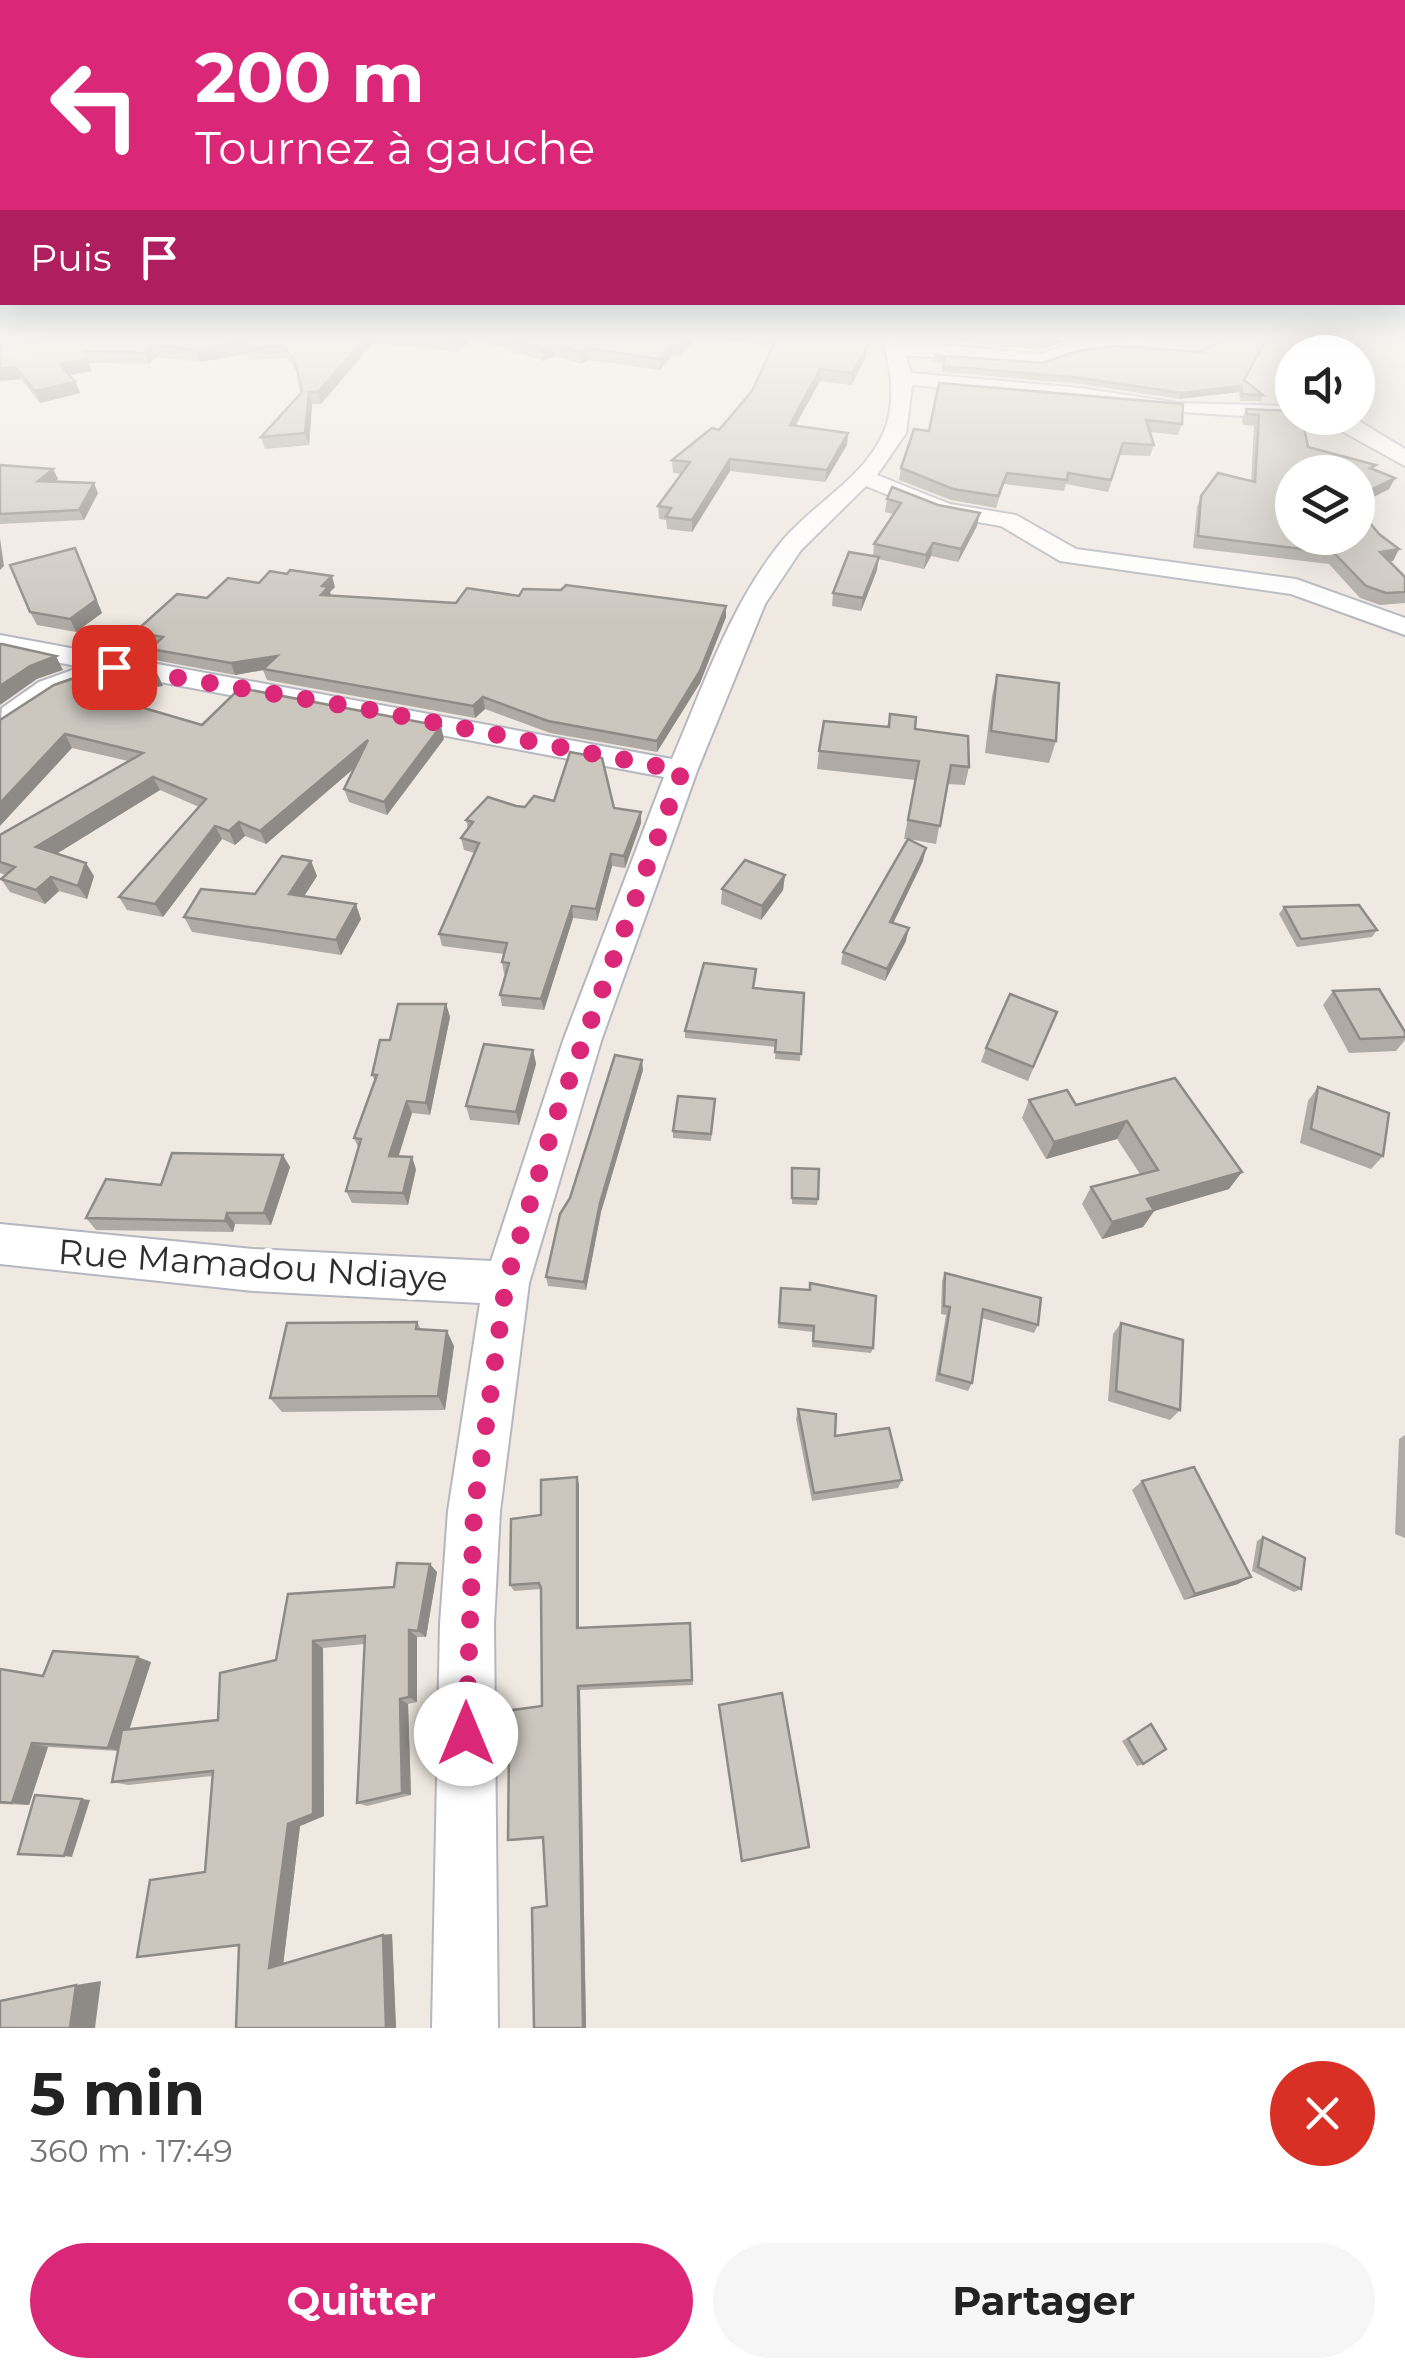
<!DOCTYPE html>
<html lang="fr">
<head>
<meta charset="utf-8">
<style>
	body { margin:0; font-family:Montserrat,sans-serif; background:#f6f6f6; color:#222; height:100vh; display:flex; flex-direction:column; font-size:38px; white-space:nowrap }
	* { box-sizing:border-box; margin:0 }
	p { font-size:32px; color:#767676 }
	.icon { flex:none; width:55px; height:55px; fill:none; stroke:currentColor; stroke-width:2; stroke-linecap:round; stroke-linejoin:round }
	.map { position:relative; height:2028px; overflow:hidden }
	.details { display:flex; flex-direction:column; background:#fff; flex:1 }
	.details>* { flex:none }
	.guide { position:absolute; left:0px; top:0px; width:1405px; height:305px; box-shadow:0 10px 40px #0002; background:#db2777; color:#fff; overflow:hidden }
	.fabs { position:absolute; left:1275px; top:335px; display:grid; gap:20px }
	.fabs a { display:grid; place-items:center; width:100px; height:100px; border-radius:50%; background:#fff; box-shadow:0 10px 40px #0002; font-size:50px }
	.pin { position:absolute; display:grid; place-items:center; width:85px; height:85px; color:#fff; margin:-42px; border-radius:20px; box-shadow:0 5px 15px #0006 }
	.me { position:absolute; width:110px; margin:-55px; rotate:0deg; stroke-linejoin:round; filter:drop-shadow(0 0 8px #0008) }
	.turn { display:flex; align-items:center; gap:35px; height:210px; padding:0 30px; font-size:45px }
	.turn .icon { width:130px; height:130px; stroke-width:2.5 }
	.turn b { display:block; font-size:70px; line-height:85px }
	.then { display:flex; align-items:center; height:95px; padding:0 30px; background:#0003; gap:20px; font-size:38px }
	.round { display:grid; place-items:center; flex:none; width:105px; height:105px; border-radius:52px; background:#f6f6f6 }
	.head { display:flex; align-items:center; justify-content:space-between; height:170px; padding:0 30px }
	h1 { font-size:60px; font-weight:700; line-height:75px }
	.action { display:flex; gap:20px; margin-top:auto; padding:20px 30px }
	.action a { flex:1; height:115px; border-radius:60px; background:#db2777; color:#fff; font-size:40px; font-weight:700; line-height:115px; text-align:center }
	.action a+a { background:#f6f6f6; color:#222 }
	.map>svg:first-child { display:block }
</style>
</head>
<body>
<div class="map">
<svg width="1405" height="2028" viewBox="0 0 1405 2028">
	<rect width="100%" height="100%" fill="#efe9e1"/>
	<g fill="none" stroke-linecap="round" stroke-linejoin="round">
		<defs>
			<g id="minor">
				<path d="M883 339 1040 354 1071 343 1154 339 1145 345 1075 354 1042 366 906 355 911 373 1080 388 1179 403 1292 406V418C1165 415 1039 396 912 385L906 433 877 475 950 504 1016 515 1076 549 1296 579 1405 618V635L1291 594 1060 561 1001 526 937 515 866 486 801 550 765 604 697 771 601 1041 529 1283 500 1511 494 1624 498 2028H432L440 1624 448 1511 480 1303 253 1291 0 1264V1224L253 1249 491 1261 563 1041 664 777 118 674 59 695 10 732 0 735 2 708 39 682 81 667 0 651V635L672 759C704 685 730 605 782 541 813 504 861 480 882 436 897 406 891 370 883 339Z"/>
				<polygon points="1318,418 1354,418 1405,449 1405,466"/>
			</g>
		</defs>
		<use href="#minor" stroke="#b4b7c1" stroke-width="4"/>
		<use href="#minor" fill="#fff" fill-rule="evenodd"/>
	</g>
	<g fill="#afaba4">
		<polygon points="0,339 471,339 457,352 373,343 321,404 312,404 309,445 265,449 261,437 302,392 297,372 287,358 249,360 247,354 200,362 157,357 149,364 89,363 92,371 69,375 75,382 80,393 40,403 21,379 0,381"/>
		<polygon points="478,339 868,339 866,357 851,385 820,381 795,425 848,433 847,445 825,482 730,471 692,532 667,529 666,520 659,519 658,506 682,474 673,473 672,460 719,430 752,391 773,345 695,339 680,357 672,356 660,370 588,360 581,364 555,356 543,361"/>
		<polygon points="931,339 1084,339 1070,339 1040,350"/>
		<polygon points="1266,339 1245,381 1263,395 1261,401 1240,401 1239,392 1179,399 1081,384 942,372 943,364 933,361 934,355 1043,363 1200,352 1201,350"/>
		<polygon points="939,383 1182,424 1178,435 1150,432 1154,445 1150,456 1120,455 1108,492 1066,484 1064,491 1004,484 996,508 951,500 899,480 901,468 929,431"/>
		<polygon points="1246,409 1308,447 1395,478 1389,489 1358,505 1358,472 1292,472 1399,549 1393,561 1390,561 1405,577 1405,603 1380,605 1360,598 1329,564 1193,548 1197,507 1201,496 1251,482 1254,426 1243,425 1242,420"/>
		<polygon points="0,465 53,469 58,479 55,481 98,493 84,520 0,524"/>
		<polygon points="887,499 977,526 958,562 931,556 924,569 878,559 877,570 861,611 832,606 833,593 873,556 874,544 893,514 885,512"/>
		<polygon points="75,548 102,613 76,632 37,625 30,612"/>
		<polygon points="259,583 335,587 330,592 331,596 456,603 519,596 726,606 726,617 700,683 657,752 550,733 485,709 475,718 267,680 263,670 235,675 155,660 150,649 153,646 140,643 135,632 207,598"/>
		<polygon points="997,675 1056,741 1049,763 985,753 992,696"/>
		<polygon points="101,695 202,725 444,739 387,815 349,802 344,789 354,768 266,844 245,836 235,845 222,839 163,917 127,910 119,897 199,807 160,790 56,854 94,876 87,899 59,891 45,904 10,892 1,879 6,875 0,873 0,835 128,761 72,748 0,720"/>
		<polygon points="890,714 969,767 965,785 947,784 936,844 908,839 923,861 893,923 906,941 885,981 841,964 843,952 907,839 904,839 915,780 817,769 819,751 887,727"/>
		<polygon points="554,801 614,808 641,823 625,868 612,866 597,921 573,918 544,1010 502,1006 500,995 506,974 504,974 502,962 504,954 442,946 439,934 475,853 464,850 461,838 468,829 466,820 516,806 525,807"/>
		<polygon points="311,861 317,876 304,896 361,919 341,955 192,932 184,917 255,894"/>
		<polygon points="785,875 783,890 761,920 721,904 722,889"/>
		<polygon points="1284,907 1377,930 1372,937 1297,947 1279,914"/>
		<polygon points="754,988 804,993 800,1061 775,1059 776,1047 685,1038 685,1031"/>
		<polygon points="1333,991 1405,1032 1405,1040 1396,1051 1349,1053 1323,1005"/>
		<polygon points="446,1004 450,1017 430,1115 412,1113 398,1156 416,1169 408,1205 352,1203 346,1191 358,1147 354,1138 375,1081 372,1075 390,1040"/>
		<polygon points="1057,1012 1028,1081 981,1062 986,1048"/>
		<polygon points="533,1050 536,1064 519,1125 470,1120 466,1106"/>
		<polygon points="643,1070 601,1212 586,1290 548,1286 546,1277 570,1198"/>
		<polygon points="1175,1078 1229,1189 1154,1211 1143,1227 1102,1239 1082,1204 1091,1187 1140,1174 1117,1139 1046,1159 1022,1118 1029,1100 1076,1105"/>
		<polygon points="1318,1087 1383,1156 1371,1169 1300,1143 1308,1101"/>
		<polygon points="715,1099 711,1141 673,1138 673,1131"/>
		<polygon points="290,1167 271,1225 235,1224 233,1232 96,1230 86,1218 161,1185"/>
		<polygon points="792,1168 818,1199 817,1205 792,1204"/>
		<polygon points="945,1273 1038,1325 1034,1333 982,1318 972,1383 968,1391 935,1381 946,1315 941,1314 942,1281"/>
		<polygon points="810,1283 873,1348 871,1353 812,1347 813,1332 778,1328 781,1288 809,1290"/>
		<polygon points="417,1322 421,1329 454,1346 445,1410 282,1412 270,1398"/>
		<polygon points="1121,1323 1180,1410 1170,1420 1108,1401 1113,1334"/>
		<polygon points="798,1409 902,1480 898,1488 812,1501 796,1419"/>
		<polygon points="1405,1435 1405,1538 1395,1534 1399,1439"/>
		<polygon points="577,1477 579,1485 579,1628 690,1623 693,1685 580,1690 586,2028 534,2028 547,1906 543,1839 512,1841 508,1840 509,1748 502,1749 498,1746 542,1706 541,1589 514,1591 510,1585 541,1515"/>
		<polygon points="1142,1481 1238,1584 1184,1600 1132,1490"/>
		<polygon points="1263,1537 1301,1589 1294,1592 1252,1571 1257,1541"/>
		<polygon points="437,1572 426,1637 417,1637 417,1702 408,1704 411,1795 367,1806 357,1803 365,1644 323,1648 324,1816 300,1826 283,1964 383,1935 392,1934 396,2028 239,1945 205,1872 212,1776 128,1785 112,1782 118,1751 48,1747 29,1805 0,1804 0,1669 43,1676 151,1662 129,1730 218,1720 276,1660 394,1587"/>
		<polygon points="719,1705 806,1848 741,1862"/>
		<polygon points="1151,1724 1143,1764 1137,1766 1122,1741"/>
	</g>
	<g fill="#8e8b86">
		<polygon points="364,339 372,339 373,343 321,404 318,392"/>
		<polygon points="457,339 471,339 457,352 455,341"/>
		<polygon points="686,339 695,339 680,357 680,346"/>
		<polygon points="1042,339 1070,339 1040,350"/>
		<polygon points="247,342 246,349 247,354 200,362 196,350"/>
		<polygon points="153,345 157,357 149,364 145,353"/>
		<polygon points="554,345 555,356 543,361 542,349"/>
		<polygon points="672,345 672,356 660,370 659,359"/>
		<polygon points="868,346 866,357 851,385 852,373"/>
		<polygon points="587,348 588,360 581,364 580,352"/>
		<polygon points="87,360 92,371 65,376 60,364"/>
		<polygon points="15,367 21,379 0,381 0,369"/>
		<polygon points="820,369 820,381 789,437 790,425"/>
		<polygon points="75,382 80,393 40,403 35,391"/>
		<polygon points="1241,386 1239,392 1179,399 1181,393"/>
		<polygon points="309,392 312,404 309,445 305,433"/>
		<polygon points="848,433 847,445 825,482 827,470"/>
		<polygon points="730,459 730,471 692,532 692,520"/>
		<polygon points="53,469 58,479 42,490 38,481"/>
		<polygon points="1395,478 1389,489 1358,505 1358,496"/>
		<polygon points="94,483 98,493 84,520 79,510"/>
		<polygon points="980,513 977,526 958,562 961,549"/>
		<polygon points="0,538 4,566 0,570"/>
		<polygon points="933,543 931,556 924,569 926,555"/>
		<polygon points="75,548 102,613 76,632 70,619"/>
		<polygon points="1399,549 1393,561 1374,564 1380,552"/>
		<polygon points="879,557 877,570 861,611 863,598"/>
		<polygon points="332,576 335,587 330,592 332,598 321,595 322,586"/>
		<polygon points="726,606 726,617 700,683 657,752 657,741"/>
		<polygon points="56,656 63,670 37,679 0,705 0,686 30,666"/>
		<polygon points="277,656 281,667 235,675 231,663"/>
		<polygon points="153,664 163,686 116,694 105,672"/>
		<polygon points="95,683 102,696 72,687"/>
		<polygon points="483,697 485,709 475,718 473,706"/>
		<polygon points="441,726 444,739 387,815 384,802"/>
		<polygon points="65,734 72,748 0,826 0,803"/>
		<polygon points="368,740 372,753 266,844 260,831"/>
		<polygon points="153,777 160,790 45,861 36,847"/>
		<polygon points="641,812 641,823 625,868 624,856"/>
		<polygon points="239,822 245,836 235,845 229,831"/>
		<polygon points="215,826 222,839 163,917 155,904"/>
		<polygon points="926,848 923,861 888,934 890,922"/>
		<polygon points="611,854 612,866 597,921 596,909"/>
		<polygon points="311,861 317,876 296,909 289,894"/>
		<polygon points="86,863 94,876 87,899 78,886"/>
		<polygon points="785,875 783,890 761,920 762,906"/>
		<polygon points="51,877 59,891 45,904 36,890"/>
		<polygon points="356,904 361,919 341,955 336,940"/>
		<polygon points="572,906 573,918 544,1010 541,999"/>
		<polygon points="909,928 906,941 885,981 887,969"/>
		<polygon points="446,1004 450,1017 430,1115 426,1103"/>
		<polygon points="533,1050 536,1064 519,1125 516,1112"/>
		<polygon points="642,1060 643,1070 601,1212 586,1290 584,1282 600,1203"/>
		<polygon points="407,1101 412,1113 395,1168 389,1156"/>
		<polygon points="1127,1121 1117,1139 1046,1159 1054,1142"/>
		<polygon points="283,1155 290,1167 271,1225 264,1213"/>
		<polygon points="412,1157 416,1169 408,1205 403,1193"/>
		<polygon points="1242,1172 1229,1189 1154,1211 1143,1227 1102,1239 1112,1222 1147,1199"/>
		<polygon points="227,1213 235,1224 233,1232 225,1221"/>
		<polygon points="447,1331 454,1346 445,1410 438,1396"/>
		<polygon points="577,1477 579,1485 579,1633 577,1628"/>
		<polygon points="430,1564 437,1572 426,1637 418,1631"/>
		<polygon points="1251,1577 1238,1584 1184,1600 1195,1594"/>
		<polygon points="409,1630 417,1637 417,1702 409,1697"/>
		<polygon points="313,1641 323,1648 324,1816 300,1826 283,1966 269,1968"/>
		<polygon points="138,1657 151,1662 122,1752 108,1748"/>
		<polygon points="578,1686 580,1690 586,2028 583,2028"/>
		<polygon points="400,1699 408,1704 411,1795 402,1793"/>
		<polygon points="32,1743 48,1747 29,1805 12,1803"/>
		<polygon points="82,1799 90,1800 72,1857 64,1856"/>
		<polygon points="392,1934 396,2028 386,2028 383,1935"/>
		<polygon points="101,1981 95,2028 70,2028 76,1985"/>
	</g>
	<g fill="#cbc7bf" stroke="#8e8b86" stroke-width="2.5">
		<polygon points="0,339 364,339 318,392 309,392 305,433 261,437 302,392 295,361 284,346 246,349 247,342 196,350 153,345 145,353 84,351 87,360 60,364 75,382 35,391 15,367 0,369"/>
		<polygon points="510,339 686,339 680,346 672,345 659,359 587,348 580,352 554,345 542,349"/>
		<polygon points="776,339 868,339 868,346 852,373 820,369 790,425 848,433 827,470 730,459 692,520 666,517 671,508 658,506 690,462 672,460 712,428 719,430 752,391"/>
		<polygon points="1228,339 1266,339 1244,380 1263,395 1242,394 1241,386 1181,393 1082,378 943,366 945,358 934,355 1043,363 1077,351 1116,346 1203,352 1201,350"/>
		<polygon points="939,383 1183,404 1182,424 1146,420 1154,445 1123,443 1111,480 1068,473 1067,480 1007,473 998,496 953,489 901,468 914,429 929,431"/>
		<polygon points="1246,409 1292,411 1292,418 1302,418 1308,447 1376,465 1370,468 1395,478 1358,496 1358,472 1292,472 1292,538 1358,538 1358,508 1379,534 1399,549 1380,552 1405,577 1405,592 1386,593 1366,586 1334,553 1198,536 1201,496 1218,473 1255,482 1259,415 1247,414"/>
		<polygon points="0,465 53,469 38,481 94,483 79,510 0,514"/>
		<polygon points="892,487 938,505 980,513 961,549 933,543 926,555 874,544 901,503 887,499"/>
		<polygon points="75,548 96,600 70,619 30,612 10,565"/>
		<polygon points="849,552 879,557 863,598 833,593"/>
		<polygon points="290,570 332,576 322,586 328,587 321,595 456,603 467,588 519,596 523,589 561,590 566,585 726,606 700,671 657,741 548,721 483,697 473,706 263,669 277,656 231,663 150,649 163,637 135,632 177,594 207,598 228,578 259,583 270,571 287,574"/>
		<polygon points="0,644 2,644 56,656 30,666 0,686"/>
		<polygon points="121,659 153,664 105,672"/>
		<polygon points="83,675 95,683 72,687 202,725 240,688 441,726 384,802 344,789 368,740 260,831 239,822 229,831 215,826 155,904 119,897 206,799 153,777 36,847 86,863 78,886 51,877 36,890 1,879 15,867 0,862 0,835 143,753 65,734 0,803 0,720 54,685"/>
		<polygon points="997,675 1059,683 1056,741 991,731"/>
		<polygon points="890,714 916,717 915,729 968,736 969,767 951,765 940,826 908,820 919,761 819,751 824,721 889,727"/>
		<polygon points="570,752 602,758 614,808 641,812 624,856 611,854 596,909 572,906 541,999 500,995 509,963 502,962 507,943 439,934 479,843 461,838 473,822 466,820 488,797 516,806 525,807 534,796 554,801"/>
		<polygon points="908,839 926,848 890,922 909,928 887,969 843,952"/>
		<polygon points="282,856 311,861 289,894 356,904 336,940 184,917 201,889 255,894"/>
		<polygon points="745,860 785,875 762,906 722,889"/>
		<polygon points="1359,905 1377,930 1301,939 1284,907"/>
		<polygon points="704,963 756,969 753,988 804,993 801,1054 775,1052 776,1040 685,1031"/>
		<polygon points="1379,989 1405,1032 1405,1037 1360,1039 1333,991"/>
		<polygon points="1010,994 1057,1012 1033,1067 986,1048"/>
		<polygon points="398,1004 446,1004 426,1103 407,1101 389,1156 412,1157 403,1193 346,1191 361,1139 354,1138 377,1075 372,1075 380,1040 390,1040"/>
		<polygon points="484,1044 533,1050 516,1112 466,1106"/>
		<polygon points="615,1055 642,1060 600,1203 584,1282 546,1277 560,1214 570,1198"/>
		<polygon points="1175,1078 1242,1172 1147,1199 1154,1210 1112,1222 1091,1187 1158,1170 1127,1121 1054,1142 1029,1100 1067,1090 1076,1105"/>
		<polygon points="1318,1087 1389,1113 1383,1156 1311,1129"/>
		<polygon points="678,1096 715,1099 711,1134 673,1131"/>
		<polygon points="172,1153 283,1155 264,1213 227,1213 225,1221 86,1218 106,1179 161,1185"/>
		<polygon points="792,1168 819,1169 818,1199 792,1198"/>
		<polygon points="945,1273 1041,1298 1038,1325 983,1309 972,1383 939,1374 950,1307 944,1306"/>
		<polygon points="810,1283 876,1296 873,1348 813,1341 814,1326 779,1323 781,1288 810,1290"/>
		<polygon points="417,1322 416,1329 447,1331 438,1396 270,1398 287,1323"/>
		<polygon points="1121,1323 1183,1340 1180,1410 1116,1391"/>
		<polygon points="798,1409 836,1414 835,1436 889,1428 902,1480 814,1493"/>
		<polygon points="1194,1467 1251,1577 1195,1594 1142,1481"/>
		<polygon points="577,1477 577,1628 690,1623 692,1680 578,1686 583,2028 534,2028 532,1908 547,1906 543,1837 508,1840 509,1745 498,1746 498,1712 542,1706 541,1588 539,1583 510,1585 511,1519 541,1515 541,1480"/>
		<polygon points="1263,1537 1305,1558 1301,1589 1258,1567"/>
		<polygon points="397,1563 430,1564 418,1631 409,1630 409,1697 400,1699 402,1793 357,1803 365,1636 313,1641 313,1814 288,1824 269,1968 383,1935 386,2028 236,2028 239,1945 137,1957 150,1880 205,1872 213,1771 112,1782 122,1730 218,1720 220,1673 276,1660 288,1594 394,1587"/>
		<polygon points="53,1651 138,1657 108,1748 32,1743 12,1803 0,1802 0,1669 43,1676"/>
		<polygon points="782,1693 809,1847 742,1861 719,1705"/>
		<polygon points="1151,1724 1166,1749 1143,1764 1128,1739"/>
		<polygon points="35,1795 82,1799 64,1856 18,1854"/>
		<polygon points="76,1985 70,2028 0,2028 0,2001"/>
	</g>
	<linearGradient id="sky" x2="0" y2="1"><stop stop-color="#7abfeb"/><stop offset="0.54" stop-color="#f8f5f2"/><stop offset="1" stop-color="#f8f5f2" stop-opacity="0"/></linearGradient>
	<rect width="1405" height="623" fill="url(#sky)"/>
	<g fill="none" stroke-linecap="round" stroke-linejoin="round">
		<polyline stroke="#db2777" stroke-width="18" stroke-dasharray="0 32.4" points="114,667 366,709 682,771 557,1114 506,1283 474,1511 466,1734"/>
	</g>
	<g text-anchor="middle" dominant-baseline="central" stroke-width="9" stroke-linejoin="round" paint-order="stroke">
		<g font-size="35" fill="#2e2e2e" stroke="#fff">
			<text transform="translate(253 1265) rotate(4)">Rue Mamadou Ndiaye</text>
		</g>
	</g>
</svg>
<div class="fabs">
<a><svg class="icon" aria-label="sound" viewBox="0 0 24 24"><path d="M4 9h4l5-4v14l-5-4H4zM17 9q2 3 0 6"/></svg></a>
<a><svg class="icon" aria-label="layers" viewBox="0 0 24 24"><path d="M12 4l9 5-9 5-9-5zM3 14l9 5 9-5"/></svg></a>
</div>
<div class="pin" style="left:114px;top:667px;background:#d93025"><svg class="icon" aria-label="arrive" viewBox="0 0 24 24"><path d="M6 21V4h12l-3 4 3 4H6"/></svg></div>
<svg class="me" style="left:466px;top:1734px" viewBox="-20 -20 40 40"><circle r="19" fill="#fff"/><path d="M0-13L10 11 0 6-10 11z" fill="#db2777"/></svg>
<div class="guide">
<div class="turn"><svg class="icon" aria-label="left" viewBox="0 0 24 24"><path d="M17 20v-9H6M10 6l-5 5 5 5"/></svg><div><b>200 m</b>Tournez à gauche</div></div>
<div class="then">Puis<svg class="icon" aria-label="arrive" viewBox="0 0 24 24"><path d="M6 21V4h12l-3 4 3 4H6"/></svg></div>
</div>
</div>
<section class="details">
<div class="head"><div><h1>5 min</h1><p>360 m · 17:49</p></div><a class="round" style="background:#d93025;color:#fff"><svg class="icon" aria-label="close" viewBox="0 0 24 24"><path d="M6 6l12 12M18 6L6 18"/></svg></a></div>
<div class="action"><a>Quitter</a><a>Partager</a></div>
</section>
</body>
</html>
